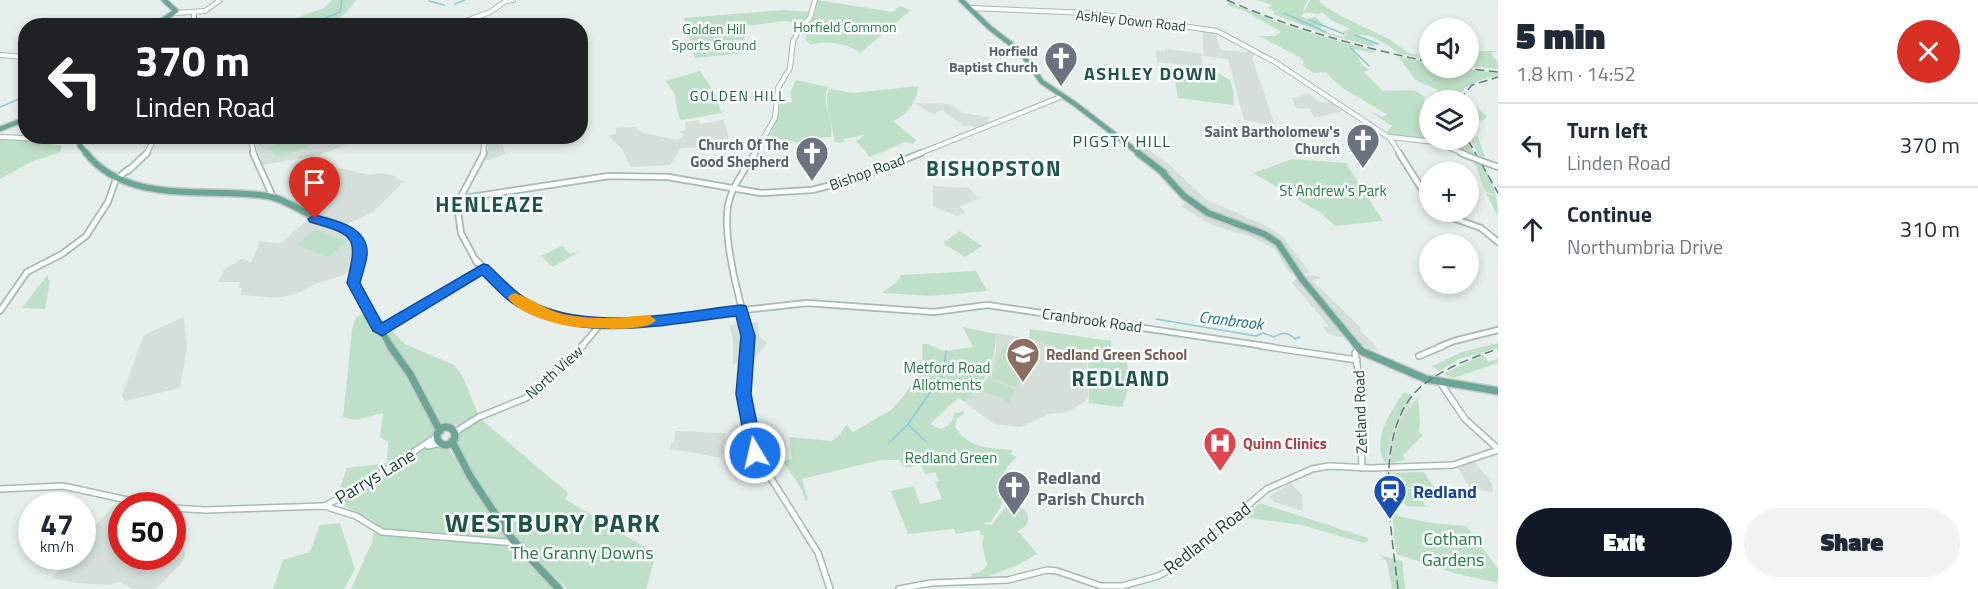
<!DOCTYPE html>
<html lang="en">
<head>
<meta charset="utf-8">
<style>
	body { margin:0; font-family:"Titillium Web",sans-serif; background:#f2f2f3; color:#1f2937; height:100vh; display:flex; flex-direction:column; font-size:22px; white-space:nowrap }
	* { box-sizing:border-box; margin:0 }
	p { font-size:20px; color:#747a83 }
	.icon { flex:none; width:33px; height:33px; fill:none; stroke:currentColor; stroke-width:2; stroke-linecap:round; stroke-linejoin:round }
	.map { position:relative; flex:1; overflow:hidden }
	.sheet { display:flex; flex-direction:column; background:#fff; width:480px }
	.sheet>* { flex:none }
	.banner { position:absolute; left:18px; top:18px; width:570px; height:126px; border-radius:24px; box-shadow:0 3px 9px #0003; background:#202124; color:#fff; overflow:hidden }
	.controls { position:absolute; left:1419px; top:18px; display:grid; gap:12px }
	.controls a { display:grid; place-items:center; width:60px; height:60px; border-radius:50%; background:#fff; box-shadow:0 3px 9px #0003; font-size:30px }
	.speed { position:absolute; left:18px; top:492px; display:flex; gap:12px; font-size:30px; font-weight:700; text-align:center }
	.speed>* { display:grid; place-content:center; width:78px; height:78px; border-radius:50%; background:#fff; box-shadow:0 3px 9px #0003; line-height:1 }
	.speed small { font-size:15px; font-weight:400 }
	.speed .limit { border:9px solid #d22; background:#fff; color:#111 }
	.pin { position:absolute; display:grid; place-items:center; width:51px; height:51px; color:#fff; margin:-62px -26px; border-radius:50% 50% 50% 0; rotate:-45deg; box-shadow:0 0 6px #0007 }
	.pin .icon { rotate:45deg }
	.me { position:absolute; width:66px; margin:-33px; rotate:351deg; stroke-linejoin:round; filter:drop-shadow(0 0 4px #0008) }
	.turn { display:flex; align-items:center; gap:21px; height:126px; padding:0 18px; font-size:27px }
	.turn .icon { width:78px; height:78px; stroke-width:2.5 }
	.turn b { display:block; font-size:42px; line-height:51px }
	.round { display:grid; place-items:center; flex:none; width:63px; height:63px; border-radius:32px; background:#f2f2f3 }
	.headline { display:flex; align-items:center; justify-content:space-between; height:102px; padding:0 18px }
	h1 { font-size:36px; font-weight:800; line-height:45px }
	.button { display:flex; gap:12px; margin-top:auto; padding:12px 18px }
	.button a { flex:1; height:69px; border-radius:36px; background:#111827; color:#fff; font-size:24px; font-weight:800; line-height:69px; text-align:center }
	.button a+a { background:#f2f2f3; color:#1f2937 }
	ul { padding:0; list-style:none }
	li { display:flex; align-items:center; gap:18px; height:84px; padding:0 18px; border-top:2px solid #e0e1e3 }
	li div { flex:1 }
	li b { display:block; font-size:22px }
	li em { font-style:normal }
	main { display:flex; flex:1; min-height:0 }
	.map>svg:first-child { display:block }
</style>
</head>
<body>
<main>
<div class="map">
<svg width="1498" height="589" viewBox="0 0 1498 589">
	<rect width="100%" height="100%" fill="#e6efeb"/>
	<g fill="#d4dfda">
		<polygon points="1202,29 1215,32 1221,50 1245,52 1250,50 1256,53 1252,58 1275,125 1244,120 1228,59 1204,56"/>
		<polygon points="1165,49 1201,53 1203,67 1157,62 1156,50 1165,52"/>
		<polygon points="1309,94 1322,103 1330,101 1343,111 1314,118 1310,109 1296,108 1292,98"/>
		<polygon points="916,103 950,104 963,113 989,117 988,124 977,129 970,125 965,127 942,110 932,114"/>
		<polygon points="698,120 700,124 723,120 727,129 729,147 681,148 670,165 631,167 622,149 608,135 616,134 616,128 634,127 644,133 678,140 684,135 679,132 686,129 685,122"/>
		<polygon points="263,136 366,137 320,155 262,165 255,141"/>
		<polygon points="501,137 505,154 489,160 484,160 488,149 487,139"/>
		<polygon points="1138,142 1167,163 1207,200 1269,227 1284,238 1310,273 1302,274 1280,243 1222,219 1184,193 1171,177 1130,145"/>
		<polygon points="334,167 371,175 380,173 392,175 403,182 373,212 345,225 288,206 319,180 318,171"/>
		<polygon points="933,186 969,188 979,199 959,206 965,213 957,216 933,206"/>
		<polygon points="1188,202 1219,221 1256,232 1277,245 1297,274 1290,274 1275,249 1250,236 1212,225 1181,206"/>
		<polygon points="309,219 344,233 356,245 356,261 345,275 317,283 296,294 276,298 241,295 242,288 238,287 240,282 218,282 224,270 243,258 251,263 260,241 279,244"/>
		<polygon points="1315,275 1321,278 1312,280 1360,327 1362,329 1359,330 1372,342 1378,351 1365,348 1356,341 1305,276"/>
		<polygon points="1297,278 1344,335 1341,337 1328,334 1323,327 1329,326 1292,283"/>
		<polygon points="745,316 747,323 758,322 759,336 767,343 755,358 733,364 733,339 729,325 737,324 736,317"/>
		<polygon points="184,317 187,348 180,388 125,401 122,395 144,335"/>
		<polygon points="996,333 1038,340 1067,353 1087,356 1088,396 1086,401 1067,412 1049,414 1021,427 994,424 968,405 965,402 988,377 996,351"/>
		<polygon points="1408,400 1412,402 1398,426 1392,446 1390,489 1384,488 1389,438 1395,420"/>
		<polygon points="675,431 725,433 722,458 670,449 671,443 674,443"/>
		<polygon points="1473,460 1492,483 1493,493 1469,487 1457,466"/>
		<polygon points="1291,483 1302,495 1303,511 1274,502 1269,496"/>
		<polygon points="118,502 136,505 122,506 122,556 172,556 173,533 182,535 185,555 182,563 155,589 134,589 119,582 110,585 76,583 52,578 69,557 82,556 83,550 93,536 87,534"/>
	</g>
	<g fill="#bfe0c8" fill-rule="evenodd">
		<path d="M332 0H356C333 32 321 26 284 25L288 21 324 8Z"/>
		<path d="M817 0 893 12 899 6 911 10 860 53C848 43 826 40 811 45L805 39 807 36 801 34C804 22 815 19 817 0Z"/>
		<path d="M1256 0H1308L1303 10 1304 12 1310 0H1319L1324 6 1341 16 1389 39 1410 54 1429 56V59L1395 53H1399C1388 46 1368 30 1356 36L1373 41 1375 47 1326 34 1273 14 1275 11 1267 8 1273 5ZM1306 12 1318 14 1322 12 1331 20 1350 29 1342 32 1348 34 1343 37 1319 30 1323 24 1315 17 1308 19 1300 16Z"/>
		<path d="M1229 2C1272 22 1325 38 1375 51L1374 53 1354 49 1363 66 1369 70 1364 72 1383 91 1414 90 1425 97 1423 106 1429 110 1430 140H1467L1478 159 1469 155 1463 145 1467 155 1441 144 1385 134 1392 126 1369 111 1382 117 1388 115 1344 89 1325 72 1314 73 1302 65 1304 62 1301 58 1259 36H1275L1281 32 1247 12 1227 5Z"/>
		<polygon points="784,10 812,12 801,23 785,21 745,26 744,53 695,58 684,18"/>
		<polygon points="1468,51 1498,51 1491,53 1498,63 1498,69 1469,66"/>
		<polygon points="1399,57 1429,62 1430,68 1457,68 1498,73 1498,76 1484,79 1482,77 1483,79 1465,88 1456,100 1435,100 1438,90 1415,80"/>
		<polygon points="1195,69 1218,73 1230,80 1234,93 1233,105 1178,98 1173,70"/>
		<polygon points="700,71 713,91 722,113 682,120 679,118 674,92 665,81"/>
		<path d="M796 80 828 87C820 105 835 119 831 137H824L808 145 768 136 776 122 780 103 792 102 790 93Z"/>
		<path d="M918 86C918 101 906 116 893 121L916 140 913 144 906 142 870 157 856 141 865 135 844 139 845 142 838 143 834 141C834 124 822 103 829 89L854 93Z"/>
		<polygon points="1469,102 1487,116 1485,119 1469,125 1478,151 1474,136 1478,137 1485,157 1481,156 1484,161 1481,160 1469,135"/>
		<polygon points="297,136 310,137 315,144 277,158 269,147"/>
		<polygon points="17,138 62,146 60,152 31,162 0,179 0,139"/>
		<polygon points="1292,159 1346,163 1383,221 1335,226 1321,213 1253,173"/>
		<path d="M1473 159C1492 167 1498 199 1498 217L1486 193 1497 196 1485 191Z"/>
		<polygon points="316,229 347,241 328,257 296,245"/>
		<polygon points="960,231 961,232 982,246 965,257 943,243"/>
		<polygon points="562,246 570,254 580,251 553,267 541,256"/>
		<polygon points="976,271 987,291 931,296 882,293 897,282 901,275"/>
		<polygon points="48,274 48,280 50,280 45,309 22,308"/>
		<polygon points="363,313 366,314 377,335 390,329 405,344 454,365 463,377 478,414 459,425 444,424 435,428 430,439 425,444 427,448 448,448 504,534 553,589 351,589 372,542 376,522 344,506 342,502 385,472 386,465 346,494 337,497 347,468 387,463 388,442 380,437 383,413 356,420 343,417 352,330 355,319"/>
		<path d="M963 327 996 334C994 367 988 378 965 402L958 398 930 424 941 429C949 426 952 422 954 414L963 411 964 413 957 419 955 427C969 449 990 448 1013 450L1010 454 1017 457C1009 464 1002 472 1002 482 1002 487 1004 491 1004 496 1002 507 996 514 991 522L982 523 992 525 1006 505V497L1027 512C1030 523 1026 527 1017 532L1021 534 1037 554 1018 565 979 580 972 579 971 574 980 572 987 565 982 544 984 536 981 535 979 530 956 534 954 529 908 534 891 491 914 486 920 504 942 499 935 482 939 481 935 472 925 474 921 464 906 468 899 460H881L802 479 808 501H805L802 490 783 461 792 459 789 437 831 441 838 437 846 425 853 432 891 410 903 397 923 367 922 344H928L943 351 973 347Z"/>
		<path d="M1030 329 1111 341 1112 357 1126 358C1131 380 1130 387 1122 407L1089 403 1088 356 1067 352 1029 338Z"/>
		<polygon points="1498,343 1498,348 1459,359 1439,371 1432,366 1462,352"/>
		<polygon points="1005,344 1030,354 1015,387 990,377"/>
		<polygon points="1483,355 1488,362 1498,359 1498,363 1453,378 1443,374"/>
		<polygon points="988,378 1014,389 1009,402 981,390"/>
		<path d="M1404 392 1412 395C1396 416 1388 437 1386 464 1370 441 1391 411 1404 392Z"/>
		<path d="M1418 397 1420 425 1418 432 1423 435 1403 455 1405 460 1391 463C1393 433 1399 418 1418 397Z"/>
		<polygon points="481,419 568,493 565,499 656,554 646,589 567,589 515,537 453,443 458,430"/>
		<polygon points="1424,472 1434,488 1399,487 1391,473"/>
		<polygon points="1390,485 1393,486 1391,487 1397,516 1432,523 1466,526 1498,569 1498,583 1454,573 1396,554 1396,548 1401,548 1395,546"/>
		<polygon points="1396,488 1416,489 1426,507 1406,506"/>
		<polygon points="1260,503 1368,538 1368,541 1364,543 1302,525 1248,518 1247,515"/>
		<polygon points="340,523 355,569 344,589 273,589 283,560 310,552 320,525"/>
		<polygon points="1380,555 1402,561 1405,589 1392,589 1387,562"/>
	</g>
	<g fill="none" stroke-linecap="round" stroke-linejoin="round">
		<g stroke="#8ec9d4" stroke-width="1.5">
			<polyline points="429,1 444,5"/>
			<polyline points="455,4 465,0"/>
			<polyline points="1284,13 1326,32"/>
			<polyline points="1309,20 1344,34"/>
			<polyline points="307,26 340,12 342,0"/>
			<polyline points="1355,35 1378,44"/>
			<polyline points="1350,47 1369,66"/>
			<polyline points="0,107 26,96"/>
			<polyline points="1470,125 1476,124"/>
			<path d="M1156 319 1256 336 1263 333 1274 337C1282 332 1288 332 1295 339L1300 337"/>
			<polyline points="909,425 925,441"/>
			<polyline points="889,443 908,424 943,374 946,351"/>
		</g>
		<defs>
			<g id="secondary-far2">
				<polyline points="970,8 1090,13 1217,31 1275,62 1390,138"/>
				<polyline points="175,13 205,11 220,0"/>
				<polyline points="194,13 194,19 209,26"/>
				<polyline points="452,26 490,12 506,1 513,0"/>
				<polyline points="0,55 26,57"/>
				<polyline points="250,136 254,154"/>
				<path d="M0 137C34 137 64 146 97 136"/>
				<polyline points="1390,137 1435,142 1465,154"/>
				<polyline points="1390,138 1400,154"/>
				<polyline points="146,154 156,136"/>
				<polyline points="483,154 485,136"/>
				<polyline points="754,154 775,118 778,88 790,68 793,41 800,28 810,18 815,0"/>
				<polyline points="918,154 1063,96"/>
			</g>
			<g id="secondary-far1">
				<polyline points="253,153 273,197"/>
				<polyline points="1399,153 1430,202"/>
				<polyline points="1461,153 1471,157"/>
				<polyline points="1484,162 1498,167"/>
				<polyline points="128,171 147,153"/>
				<polyline points="458,199 609,176 668,177 761,193 812,190 859,178 921,153"/>
				<polyline points="1436,212 1481,228 1498,242"/>
				<path d="M476 260C487 269 494 281 505 291 536 317 576 324 615 324L807 303 934 312 987 305 1272 347"/>
				<polyline points="477,263 461,233 457,204 484,153"/>
				<polyline points="0,311 27,272 62,254 86,236 108,202 116,179 129,169"/>
				<polyline points="382,331 483,269"/>
				<polyline points="581,347 601,324"/>
				<path d="M747 347C749 329 742 311 738 293 732 270 724 230 728 206 731 187 745 170 755 153"/>
				<polyline points="1439,347 1454,341 1498,330"/>
			</g>
			<g id="secondary">
				<polyline points="747,346 743,394 755,453 818,553 830,589"/>
				<polyline points="1262,346 1357,360"/>
				<polyline points="1358,347 1355,353 1359,376 1362,468"/>
				<polyline points="1419,356 1443,346"/>
				<polyline points="1440,382 1465,419 1498,449"/>
				<polyline points="455,432 479,417 526,398 583,346"/>
				<polyline points="428,446 440,443"/>
				<polyline points="0,489 63,486 155,506"/>
				<polyline points="324,506 354,491 436,437"/>
				<polyline points="172,508 205,510 324,506 356,516 382,532 515,543"/>
				<polyline points="899,589 931,583 1008,580 1047,570 1057,571 1101,586 1122,586 1158,576 1174,568 1267,489 1312,469 1329,466 1371,468 1453,465 1498,450"/>
			</g>
			<g id="primary-far2">
				<polyline points="961,0 990,28 1020,51 1042,82 1075,104 1140,154"/>
				<polyline points="154,26 176,11 164,0"/>
				<polyline points="0,129 26,119"/>
				<polyline points="78,136 80,146 87,154"/>
			</g>
			<g id="primary-far1">
				<path d="M86 153C128 206 208 187 267 196 284 198 301 212 317 218 334 224 355 227 360 247 363 257 355 273 353 283L391 347"/>
				<polyline points="1138,153 1164,173"/>
				<polyline points="1162,172 1184,196 1208,213 1264,234 1278,243 1302,279 1358,347"/>
			</g>
			<g id="primary">
				<polyline points="390,346 410,374 440,431"/>
				<polyline points="1357,346 1361,351 1426,379 1498,391"/>
				<circle cx="446" cy="436" r="9"/>
				<polyline points="452,441 470,476 511,538 559,589"/>
			</g>
		</defs>
		<use href="#secondary-far2" stroke="#a4bbb3" stroke-width="6"/>
		<use href="#secondary-far1" stroke="#a4bbb3" stroke-width="8"/>
		<use href="#secondary" stroke="#a4bbb3" stroke-width="8"/>
		<use href="#primary-far2" stroke="#c2cac8" stroke-width="7"/>
		<use href="#primary-far1" stroke="#c2cac8" stroke-width="9"/>
		<use href="#primary" stroke="#c2cac8" stroke-width="10"/>
		<use href="#secondary-far2" stroke="#fff" stroke-width="4"/>
		<use href="#secondary-far1" stroke="#fff" stroke-width="4.5"/>
		<use href="#secondary" stroke="#fff" stroke-width="5"/>
		<use href="#primary-far2" stroke="#6aa596" stroke-width="4.5"/>
		<use href="#primary-far1" stroke="#6aa596" stroke-width="6"/>
		<use href="#primary" stroke="#6aa596" stroke-width="7"/>
		<g stroke="#5f7d75" stroke-width="1.5" stroke-dasharray="9 4.5" stroke-linecap="butt">
			<path d="M1227 0C1292 29 1360 47 1430 62"/>
			<polyline points="1462,68 1498,72"/>
			<polyline points="1459,100 1472,85 1498,77"/>
			<polyline points="1468,140 1498,193"/>
			<path d="M1398 589C1392 530 1370 427 1424 384 1447 367 1471 358 1498 349"/>
		</g>
		<defs>
			<polyline id="secondary-bridge" points="1471,157 1484,162"/>
		</defs>
		<use href="#secondary-bridge" stroke="#a4bbb3" stroke-width="8" stroke-linecap="butt"/>
		<use href="#secondary-bridge" stroke="#fff" stroke-width="4.5"/>
	</g>
	<path fill="#1a73e8" stroke="#114b97" stroke-width="1.5" d="M315 215C335 220 369 227 367 255 366 264 362 274 360 283L382 323 483 264 488 265C500 276 512 290 525 298 584 334 676 312 741 305L746 306 755 336 751 394 763 453 761 458 755 460 750 458 747 453 736 394 741 336 736 316C665 324 582 344 517 306 504 299 493 285 482 275L382 336 373 331 347 283C358 237 356 235 310 222L308 219Z"/>
	<path fill="#f59e0b" d="M515 293C532 299 546 310 563 314 591 320 620 318 649 315L656 320C647 334 579 328 563 325 547 321 518 313 508 298L510 295Z"/>
	<defs>
		<symbol id="church-pin" viewBox="-11 -11 22 30"><path d="M0 17L-7.5 6A9.5 9.5 0 1 1 7.5 6Z" fill="#6b7280" stroke="#f7fbf9"/><path d="M-1.2-6h2.4v3.5h3.3v2.4h-3.3V6h-2.4V-.1h-3.3v-2.4h3.3Z" fill="#fff"/></symbol>
		<symbol id="school-pin" viewBox="-11 -11 22 30"><path d="M0 17L-7.5 6A9.5 9.5 0 1 1 7.5 6Z" fill="#8d6e63" stroke="#f7fbf9"/><path d="M0-5L7-2L0 1L-7-2ZM-4 1L0 2.5L4 1V4Q0 6-4 4Z" fill="#fff"/></symbol>
		<symbol id="hospital-pin" viewBox="-11 -11 22 30"><path d="M0 17L-7.5 6A9.5 9.5 0 1 1 7.5 6Z" fill="#e0444e" stroke="#f7fbf9"/><path d="M-5-5h3v3.5h4V-5h3V5h-3V1.5h-4V5h-3Z" fill="#fff"/></symbol>
		<symbol id="station-pin" viewBox="-11 -11 22 30"><path d="M0 17L-7.5 6A9.5 9.5 0 1 1 7.5 6Z" fill="#1a4fb4" stroke="#f7fbf9"/><path d="M-3-6H3Q5-6 5-4V2Q5 4 3 4L4.5 6H3L1.5 4h-3L-3 6H-4.5L-3 4Q-5 4-5 2V-4Q-5-6-3-6ZM-3.5-4v3h7v-3ZM-3.5 1v1.5H-2V1ZM2 1v1.5H3.5V1Z" fill="#fff"/></symbol>
	</defs>
	<g fill-rule="evenodd">
		<use href="#church-pin" x="1042" y="39" width="38" height="52"/>
		<use href="#church-pin" x="1344" y="121" width="38" height="52"/>
		<use href="#church-pin" x="793" y="134" width="38" height="52"/>
		<use href="#school-pin" x="1004" y="335" width="38" height="52"/>
		<use href="#hospital-pin" x="1201" y="424" width="38" height="52"/>
		<use href="#church-pin" x="995" y="468" width="38" height="52"/>
		<use href="#station-pin" x="1371" y="472" width="38" height="52"/>
	</g>
	<g text-anchor="middle" dominant-baseline="central" stroke-width="5" stroke-linejoin="round" paint-order="stroke">
		<g font-size="14" fill="#24423a" stroke="#f7fbf9">
			<text transform="translate(1131 20) rotate(6)">Ashley Down Road</text>
		</g>
		<g font-size="14" fill="#2d7a4b" stroke="#f7fbf9">
			<text x="845" y="26">Horfield Common</text>
			<text x="714" y="28">Golden Hill<tspan x="714" dy="16">Sports Ground</tspan></text>
		</g>
		<g font-size="14" font-weight="bold" fill="#5b616d" stroke="#f7fbf9" text-anchor="end">
			<text x="1038" y="50">Horfield<tspan x="1038" dy="16">Baptist Church</tspan></text>
		</g>
		<g font-size="14" letter-spacing="1.5" fill="#1f5548" stroke="#f7fbf9">
			<text x="738" y="95">GOLDEN HILL</text>
		</g>
		<g font-size="15" font-weight="bold" fill="#5b616d" stroke="#f7fbf9" text-anchor="end">
			<text x="1340" y="131">Saint Bartholomew's<tspan x="1340" dy="17">Church</tspan></text>
			<text x="789" y="144">Church Of The<tspan x="789" dy="17">Good Shepherd</tspan></text>
		</g>
		<g font-size="15" fill="#24423a" stroke="#f7fbf9">
			<text transform="translate(867 172) rotate(-20)">Bishop Road</text>
			<text transform="translate(1092 320) rotate(8)">Cranbrook Road</text>
			<text transform="translate(554 372) rotate(-42)">North View</text>
			<text transform="translate(1360 412) rotate(-92)">Zetland Road</text>
		</g>
		<g font-size="15" fill="#2d7a4b" stroke="#f7fbf9">
			<text x="1333" y="190">St Andrew's Park</text>
			<text x="947" y="367">Metford Road<tspan x="947" dy="17">Allotments</tspan></text>
			<text x="951" y="457">Redland Green</text>
		</g>
		<g font-size="15" font-weight="bold" fill="#785e54" stroke="#f7fbf9" text-anchor="start">
			<text x="1046" y="354">Redland Green School</text>
		</g>
		<g font-size="15" font-weight="bold" fill="#be3a42" stroke="#f7fbf9" text-anchor="start">
			<text x="1243" y="443">Quinn Clinics</text>
		</g>
		<g font-size="16" letter-spacing="1.5" fill="#1f5548" stroke="#f7fbf9">
			<text x="1122" y="141">PIGSTY HILL</text>
		</g>
		<g font-size="16" font-style="italic" fill="#1c6f80" stroke="#f7fbf9">
			<text transform="translate(1231 320) rotate(7)">Cranbrook</text>
		</g>
		<g font-size="18" font-weight="bold" letter-spacing="1.5" fill="#1f5548" stroke="#f7fbf9">
			<text x="1151" y="73">ASHLEY DOWN</text>
		</g>
		<g font-size="18" fill="#24423a" stroke="#f7fbf9">
			<text transform="translate(375 476) rotate(-31)">Parrys Lane</text>
			<text transform="translate(1207 538) rotate(-38)">Redland Road</text>
		</g>
		<g font-size="18" font-weight="bold" fill="#5b616d" stroke="#f7fbf9" text-anchor="start">
			<text x="1037" y="477">Redland<tspan x="1037" dy="21">Parish Church</tspan></text>
		</g>
		<g font-size="18" font-weight="bold" fill="#164399" stroke="#f7fbf9" text-anchor="start">
			<text x="1413" y="491">Redland</text>
		</g>
		<g font-size="18" fill="#2d7a4b" stroke="#f7fbf9">
			<text x="1453" y="538">Cotham<tspan x="1453" dy="21">Gardens</tspan></text>
			<text x="582" y="552">The Granny Downs</text>
		</g>
		<g font-size="21" font-weight="bold" letter-spacing="1.5" fill="#1f5548" stroke="#f7fbf9">
			<text x="994" y="168">BISHOPSTON</text>
			<text x="490" y="204">HENLEAZE</text>
			<text x="1121" y="378">REDLAND</text>
		</g>
		<g font-size="26" font-weight="bold" letter-spacing="1.5" fill="#1f5548" stroke="#f7fbf9">
			<text x="553" y="522">WESTBURY PARK</text>
		</g>
	</g>
</svg>
<div class="controls">
<a><svg class="icon" aria-label="sound" viewBox="0 0 24 24"><path d="M4 9h4l5-4v14l-5-4H4zM17 9q2 3 0 6"/></svg></a>
<a><svg class="icon" aria-label="layers" viewBox="0 0 24 24"><path d="M12 4l9 5-9 5-9-5zM3 14l9 5 9-5"/></svg></a>
<a>+</a>
<a>−</a>
</div>
<div class="speed"><div>47<small>km/h</small></div><div class="limit">50</div></div>
<div class="pin" style="left:315px;top:219px;background:#d93025"><svg class="icon" aria-label="arrive" viewBox="0 0 24 24"><path d="M6 21V4h12l-3 4 3 4H6"/></svg></div>
<svg class="me" style="left:755px;top:453px" viewBox="-20 -20 40 40"><circle r="17" fill="#1a73e8" stroke="#fff" stroke-width="3"/><path d="M0-11L8 9 0 5-8 9z" fill="#fff"/></svg>
<div class="banner">
<div class="turn"><svg class="icon" aria-label="left" viewBox="0 0 24 24"><path d="M17 20v-9H6M10 6l-5 5 5 5"/></svg><div><b>370 m</b>Linden Road</div></div>
</div>
</div>
<section class="sheet">
<div class="headline"><div><h1>5 min</h1><p>1.8 km · 14:52</p></div><a class="round" style="background:#d93025;color:#fff"><svg class="icon" aria-label="close" viewBox="0 0 24 24"><path d="M6 6l12 12M18 6L6 18"/></svg></a></div>
<ul>
<li><svg class="icon" aria-label="left" viewBox="0 0 24 24"><path d="M17 20v-9H6M10 6l-5 5 5 5"/></svg><div><b>Turn left</b><p>Linden Road</p></div><em>370 m</em></li>
<li><svg class="icon" aria-label="ahead" viewBox="0 0 24 24"><path d="M12 20V5M6 11l6-6 6 6"/></svg><div><b>Continue</b><p>Northumbria Drive</p></div><em>310 m</em></li>
</ul>
<div class="button"><a>Exit</a><a>Share</a></div>
</section>
</main>
</body>
</html>
